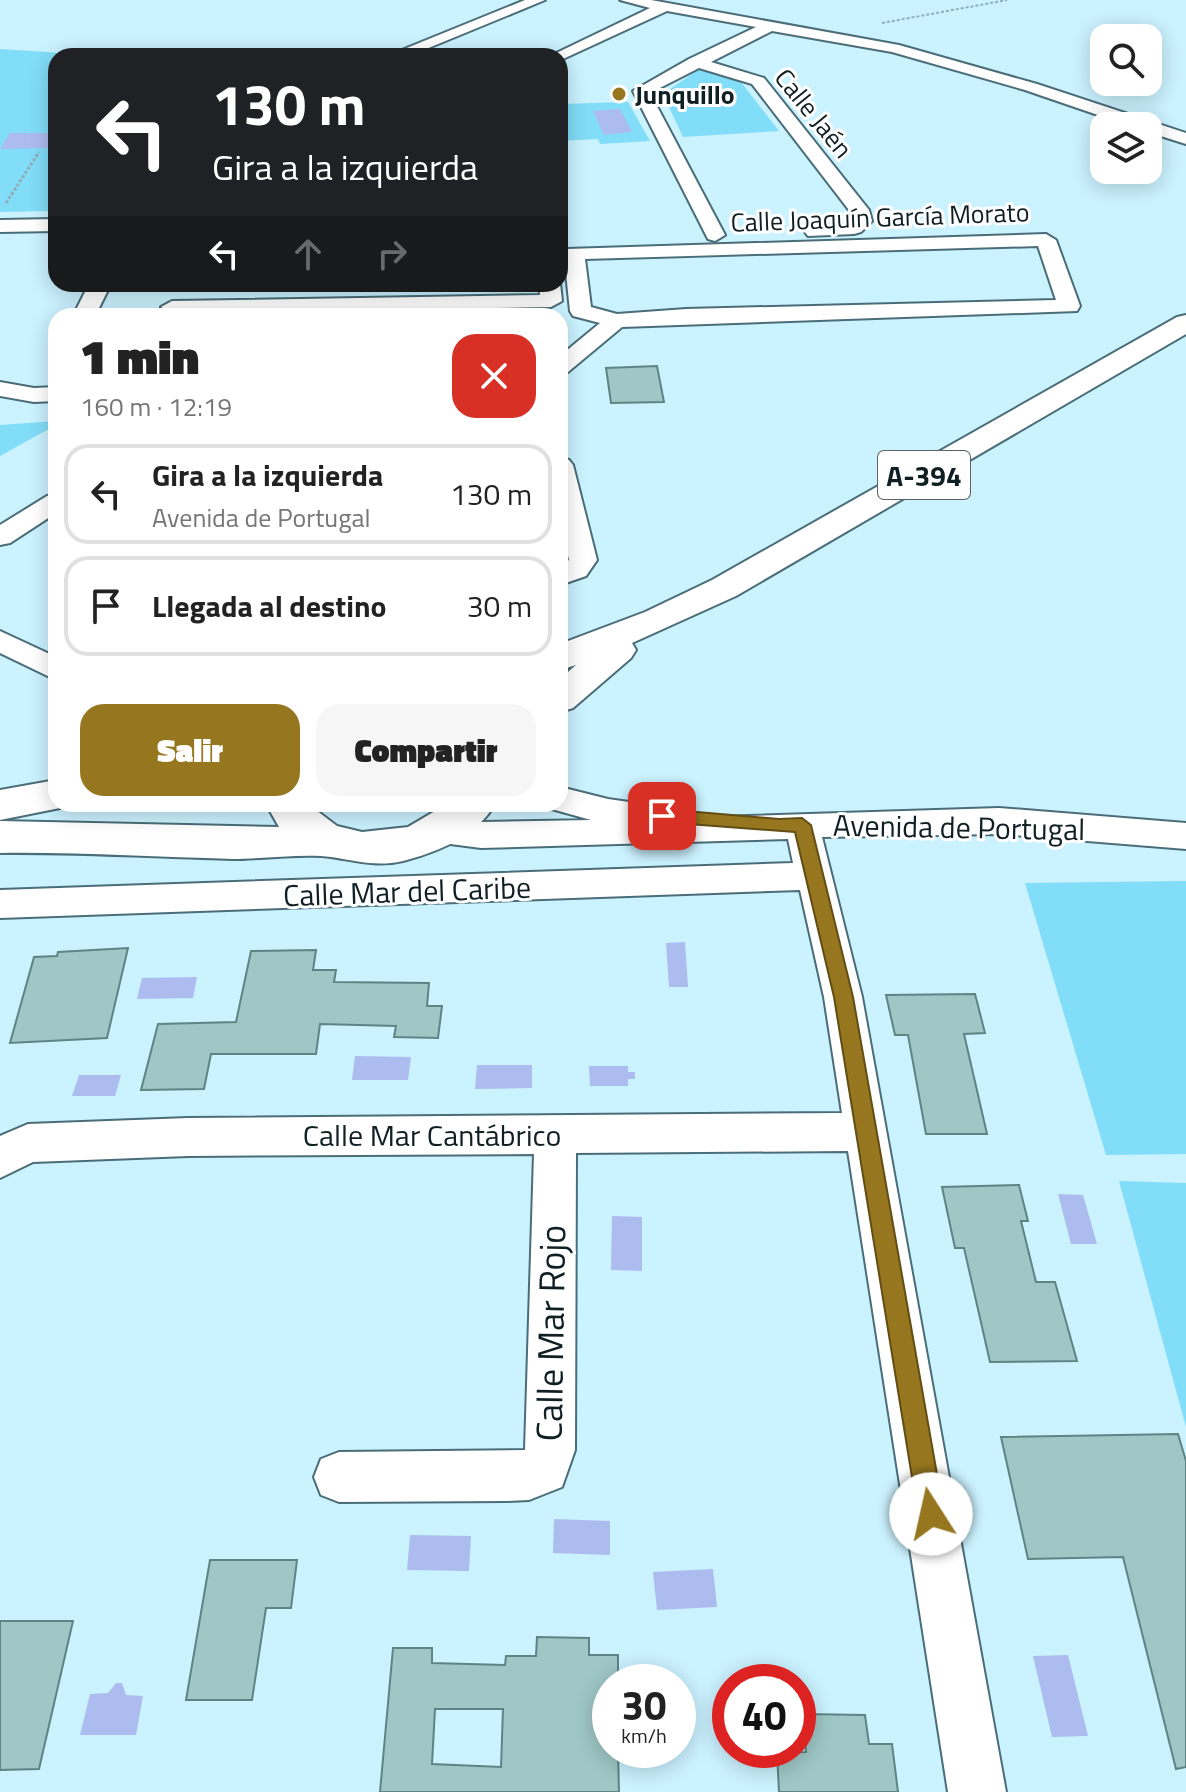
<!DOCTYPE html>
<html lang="es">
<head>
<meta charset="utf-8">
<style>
	body { margin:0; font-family:"Titillium Web",sans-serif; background:#f6f6f6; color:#222; height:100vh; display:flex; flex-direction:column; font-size:30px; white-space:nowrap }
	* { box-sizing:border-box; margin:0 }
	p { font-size:26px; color:#767676 }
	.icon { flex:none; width:44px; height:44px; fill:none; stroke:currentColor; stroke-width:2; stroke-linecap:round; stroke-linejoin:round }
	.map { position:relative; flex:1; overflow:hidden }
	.drawer { position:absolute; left:48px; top:308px; width:520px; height:504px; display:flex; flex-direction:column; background:#fff; border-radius:24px; box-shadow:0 4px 20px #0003 }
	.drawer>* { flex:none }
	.banner { position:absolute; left:48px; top:48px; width:520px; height:244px; border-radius:24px; box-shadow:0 4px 20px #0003; background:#202124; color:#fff; overflow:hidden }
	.controls { position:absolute; left:1090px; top:24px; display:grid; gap:16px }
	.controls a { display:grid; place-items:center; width:72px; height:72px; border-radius:16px; background:#fff; box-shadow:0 4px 20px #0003; font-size:40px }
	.speed { position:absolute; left:592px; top:1664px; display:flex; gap:16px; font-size:40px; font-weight:700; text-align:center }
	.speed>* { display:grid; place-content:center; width:104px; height:104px; border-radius:50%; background:#fff; box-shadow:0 4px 20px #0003; line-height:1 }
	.speed small { font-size:20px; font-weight:400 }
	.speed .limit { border:12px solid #d22; background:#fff; color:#111 }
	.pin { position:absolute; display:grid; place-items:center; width:68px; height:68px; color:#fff; margin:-34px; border-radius:16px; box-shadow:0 4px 12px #0006 }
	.me { position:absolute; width:88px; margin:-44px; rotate:350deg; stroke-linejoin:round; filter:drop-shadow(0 0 6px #0008) }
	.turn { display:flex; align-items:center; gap:28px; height:168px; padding:0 32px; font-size:36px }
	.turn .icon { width:104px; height:104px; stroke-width:2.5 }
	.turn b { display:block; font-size:56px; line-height:68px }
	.lanes { display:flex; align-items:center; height:76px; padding:0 32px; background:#0003; justify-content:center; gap:40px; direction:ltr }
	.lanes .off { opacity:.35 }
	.round { display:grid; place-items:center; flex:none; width:84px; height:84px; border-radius:24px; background:#f6f6f6 }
	.summary { display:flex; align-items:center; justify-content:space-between; height:136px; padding:0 32px }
	h1 { font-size:48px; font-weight:800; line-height:60px }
	.primary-button { display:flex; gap:16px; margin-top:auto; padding:16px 32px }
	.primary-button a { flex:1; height:92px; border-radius:24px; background:#96771f; color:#fff; font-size:32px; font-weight:800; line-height:92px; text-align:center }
	.primary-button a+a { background:#f6f6f6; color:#222 }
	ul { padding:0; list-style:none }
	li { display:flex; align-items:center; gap:24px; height:100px; margin:0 16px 12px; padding:0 16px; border:4px solid #e0e0e0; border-radius:24px }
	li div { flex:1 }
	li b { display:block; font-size:30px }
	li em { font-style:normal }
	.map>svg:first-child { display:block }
</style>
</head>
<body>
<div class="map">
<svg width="1186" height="1792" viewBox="0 0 1186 1792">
	<rect width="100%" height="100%" fill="#cbf2ff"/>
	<g fill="#82ddf8">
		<polygon points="0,49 109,56 56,56 56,211 0,212"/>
		<polygon points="699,69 741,82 779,131 683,137 663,94"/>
		<polygon points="628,102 650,141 600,144 598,139 560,141 560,104"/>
		<polygon points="56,421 56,425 0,456 0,425"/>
		<polygon points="1186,881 1186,1154 1106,1155 1025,883"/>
		<polygon points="1119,1181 1186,1183 1186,1427"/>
	</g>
	<g fill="#adbcef">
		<polygon points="620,109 632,132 604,135 593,111"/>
		<polygon points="10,133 56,133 56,148 0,149"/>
		<polygon points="685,942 688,987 669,987 666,943"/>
		<polygon points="197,977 193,998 137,999 142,978"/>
		<polygon points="355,1056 411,1057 408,1080 352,1080"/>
		<polygon points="477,1065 532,1065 532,1088 475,1089"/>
		<polygon points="589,1066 628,1066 628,1072 635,1072 635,1079 628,1079 628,1086 590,1086"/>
		<polygon points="79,1075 121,1075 115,1096 72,1096"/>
		<polygon points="1058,1194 1083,1195 1097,1244 1071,1244"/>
		<polygon points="612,1216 642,1217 642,1271 611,1270"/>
		<polygon points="554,1519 610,1521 610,1555 553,1553"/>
		<polygon points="410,1535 471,1536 469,1571 407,1570"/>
		<polygon points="713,1569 717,1607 657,1610 653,1572"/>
		<polygon points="1068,1655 1088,1736 1052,1737 1033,1656"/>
		<polygon points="116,1683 122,1683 126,1695 143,1696 136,1735 80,1735 90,1694 108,1693"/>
	</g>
	<g fill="#9ec7c5" stroke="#5e8583" stroke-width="2" fill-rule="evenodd">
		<polygon points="657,366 664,402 611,403 606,368"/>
		<polygon points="128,948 107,1038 10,1043 34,957 57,956 58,952"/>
		<polygon points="316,950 313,970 336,970 334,982 429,983 427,1006 442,1006 438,1038 394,1037 396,1026 320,1024 316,1054 211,1054 204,1089 141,1090 158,1024 236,1022 251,951"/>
		<polygon points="975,994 985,1033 964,1034 987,1134 926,1134 908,1035 895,1035 886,995"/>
		<polygon points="1019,1185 1028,1221 1021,1221 1036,1282 1055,1282 1077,1361 990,1362 964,1248 955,1248 942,1187"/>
		<polygon points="1178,1434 1186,1461 1186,1767 1176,1769 1123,1557 1028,1559 1001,1437"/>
		<polygon points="210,1560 297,1560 291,1608 266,1608 252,1700 186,1700"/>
		<polygon points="0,1621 73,1621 39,1769 0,1770"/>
		<path d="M537 1637 589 1638V1655H618V1682H610V1750H618L619 1792H380L393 1648H432V1663L505 1665 506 1656H536ZM435 1709H503L501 1767 432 1764Z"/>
		<polygon points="803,1714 865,1715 869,1744 892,1744 898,1792 779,1792 777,1753 806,1752"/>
	</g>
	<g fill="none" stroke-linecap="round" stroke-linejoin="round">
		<defs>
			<g id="minor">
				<polygon points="525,0 545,0 409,56 387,56"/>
				<polygon points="620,0 651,0 899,45 1037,84 1186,133 1186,144 1148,132 1148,126 1130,126 1025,90 892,52 772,31 711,62 764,78 869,210 872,221 861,232 854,234 808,236 805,232 808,228 848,223 852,214 752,84 699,68 650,93 725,235 715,241 708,239 633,91 689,59 756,27 667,11 563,59 550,56 650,8"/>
				<polygon points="56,219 56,231 0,232 0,220"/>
				<path d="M1046 234 1056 240 1080 306 1077 311 622 327 568 372 560 374V356L600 323 573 316 570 311 564 253 567 249ZM1038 246 1056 300 686 309 617 314 591 307 585 259Z"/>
				<polygon points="560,283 562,301 551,307 172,313 161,307 172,301 540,295 539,284"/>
				<polygon points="89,284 111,284 95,316 73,316"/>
				<polygon points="0,382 34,388 56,387 56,401 34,402 0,396"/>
				<polygon points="560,457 569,460 573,465 597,560 586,576 560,585 560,566 569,560 560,520"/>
				<polygon points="56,494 56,513 10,543 0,545 0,525 47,496"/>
				<polygon points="0,631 56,657 56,680 0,653"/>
				<polygon points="560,787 608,799 650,805 655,814 652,819 999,808 1186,823 1186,849 999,834 822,837 862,997 1006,1792 948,1792 848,1151 576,1153 575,1450 562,1487 529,1500 507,1501 339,1502 321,1495 314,1477 321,1459 339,1452 525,1450 534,1154 188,1156 33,1162 0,1178 0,1136 28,1124 188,1118 842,1113 824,997 800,890 0,918 0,890 793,863 788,839 481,848 427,841 422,832 427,823 439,819 481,822 591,820 548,808 546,804 560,804"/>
			</g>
			<g id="major">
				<polygon points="1186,315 1186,334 736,596 632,643 636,650 631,658 573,708 560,712 560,679 576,665 560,670 560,644 645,612 712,580 1177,317"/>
				<polygon points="56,780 56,804 70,806 0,820 0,790"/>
				<path d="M266 804H308L337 826 362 832 408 827 447 804H495C477 836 438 852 403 861 377 867 357 861 331 857 305 853 262 859 233 859 155 857 78 852 0 853V821L279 827Z"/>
			</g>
		</defs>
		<use href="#minor" stroke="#4a6d78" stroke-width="4"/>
		<use href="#major" stroke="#4a6d78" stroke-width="4"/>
		<polyline stroke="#8faeb8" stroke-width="2" stroke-dasharray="3 2" stroke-linecap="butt" points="882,23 1007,0"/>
		<polyline stroke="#8faeb8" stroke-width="3" stroke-dasharray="3 2" stroke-linecap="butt" points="6,203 39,152"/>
		<use href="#minor" fill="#fff" fill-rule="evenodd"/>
		<use href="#major" fill="#fff" fill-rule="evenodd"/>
	</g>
	<polygon fill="#96771f" stroke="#624d14" stroke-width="2" points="662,809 779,819 802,818 811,825 853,997 944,1514 940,1523 931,1527 921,1523 918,1514 834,997 795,832 662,822 653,816"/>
	<circle fill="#96771f" stroke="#fff" stroke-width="3" cx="619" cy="94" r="8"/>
	<g text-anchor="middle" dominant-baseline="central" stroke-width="6" stroke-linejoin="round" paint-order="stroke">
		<g font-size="26" font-weight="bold" fill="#101f23" stroke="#fff" text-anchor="start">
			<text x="635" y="94">Junquillo</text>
		</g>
		<g font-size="26" fill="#101f23" stroke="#fff">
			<text transform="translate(814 113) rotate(51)">Calle Jaén</text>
			<text transform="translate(880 217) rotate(-2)">Calle Joaquín García Morato</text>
		</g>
		<rect fill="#fff" stroke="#586265" stroke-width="2" x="878" y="451" width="92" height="48" rx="6"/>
		<g font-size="28" font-weight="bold" fill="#101f23">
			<text x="924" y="475">A-394</text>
		</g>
		<g font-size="30" fill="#101f23" stroke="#fff">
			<text transform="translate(959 827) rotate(1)">Avenida de Portugal</text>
			<text transform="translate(407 891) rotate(-2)">Calle Mar del Caribe</text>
			<text x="432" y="1135">Calle Mar Cantábrico</text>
		</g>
		<g font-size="36" fill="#101f23" stroke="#fff">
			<text transform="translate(550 1333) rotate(-89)">Calle Mar Rojo</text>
		</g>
	</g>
</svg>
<div class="controls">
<a><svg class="icon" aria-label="search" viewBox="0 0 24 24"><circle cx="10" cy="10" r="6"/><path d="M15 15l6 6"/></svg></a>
<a><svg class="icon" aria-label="layers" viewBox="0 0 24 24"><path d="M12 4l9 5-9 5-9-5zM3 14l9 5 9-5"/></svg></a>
</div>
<div class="speed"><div>30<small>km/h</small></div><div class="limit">40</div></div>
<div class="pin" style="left:662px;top:816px;background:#d93025"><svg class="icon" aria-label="arrive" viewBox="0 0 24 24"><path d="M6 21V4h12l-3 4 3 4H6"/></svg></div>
<svg class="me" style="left:931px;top:1514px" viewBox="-20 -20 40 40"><circle r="19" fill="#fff"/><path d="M0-13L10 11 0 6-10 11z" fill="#96771f"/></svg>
<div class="banner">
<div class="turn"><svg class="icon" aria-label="left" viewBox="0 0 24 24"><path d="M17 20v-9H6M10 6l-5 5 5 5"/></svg><div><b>130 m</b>Gira a la izquierda</div></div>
<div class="lanes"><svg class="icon" aria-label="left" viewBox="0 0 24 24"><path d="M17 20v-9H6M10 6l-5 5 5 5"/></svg><svg class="icon off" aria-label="ahead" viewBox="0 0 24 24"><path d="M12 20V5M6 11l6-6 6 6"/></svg><svg class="icon off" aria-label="right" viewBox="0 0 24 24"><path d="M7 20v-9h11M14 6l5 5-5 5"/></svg></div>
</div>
<section class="drawer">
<div class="summary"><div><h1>1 min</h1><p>160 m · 12:19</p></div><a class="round" style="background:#d93025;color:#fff"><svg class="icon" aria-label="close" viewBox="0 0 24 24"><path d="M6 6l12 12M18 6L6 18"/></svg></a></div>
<ul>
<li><svg class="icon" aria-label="left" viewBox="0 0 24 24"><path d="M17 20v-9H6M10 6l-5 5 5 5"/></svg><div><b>Gira a la izquierda</b><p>Avenida de Portugal</p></div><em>130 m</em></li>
<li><svg class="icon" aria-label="arrive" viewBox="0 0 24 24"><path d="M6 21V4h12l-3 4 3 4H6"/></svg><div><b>Llegada al destino</b></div><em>30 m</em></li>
</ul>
<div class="primary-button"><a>Salir</a><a>Compartir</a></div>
</section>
</div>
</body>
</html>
